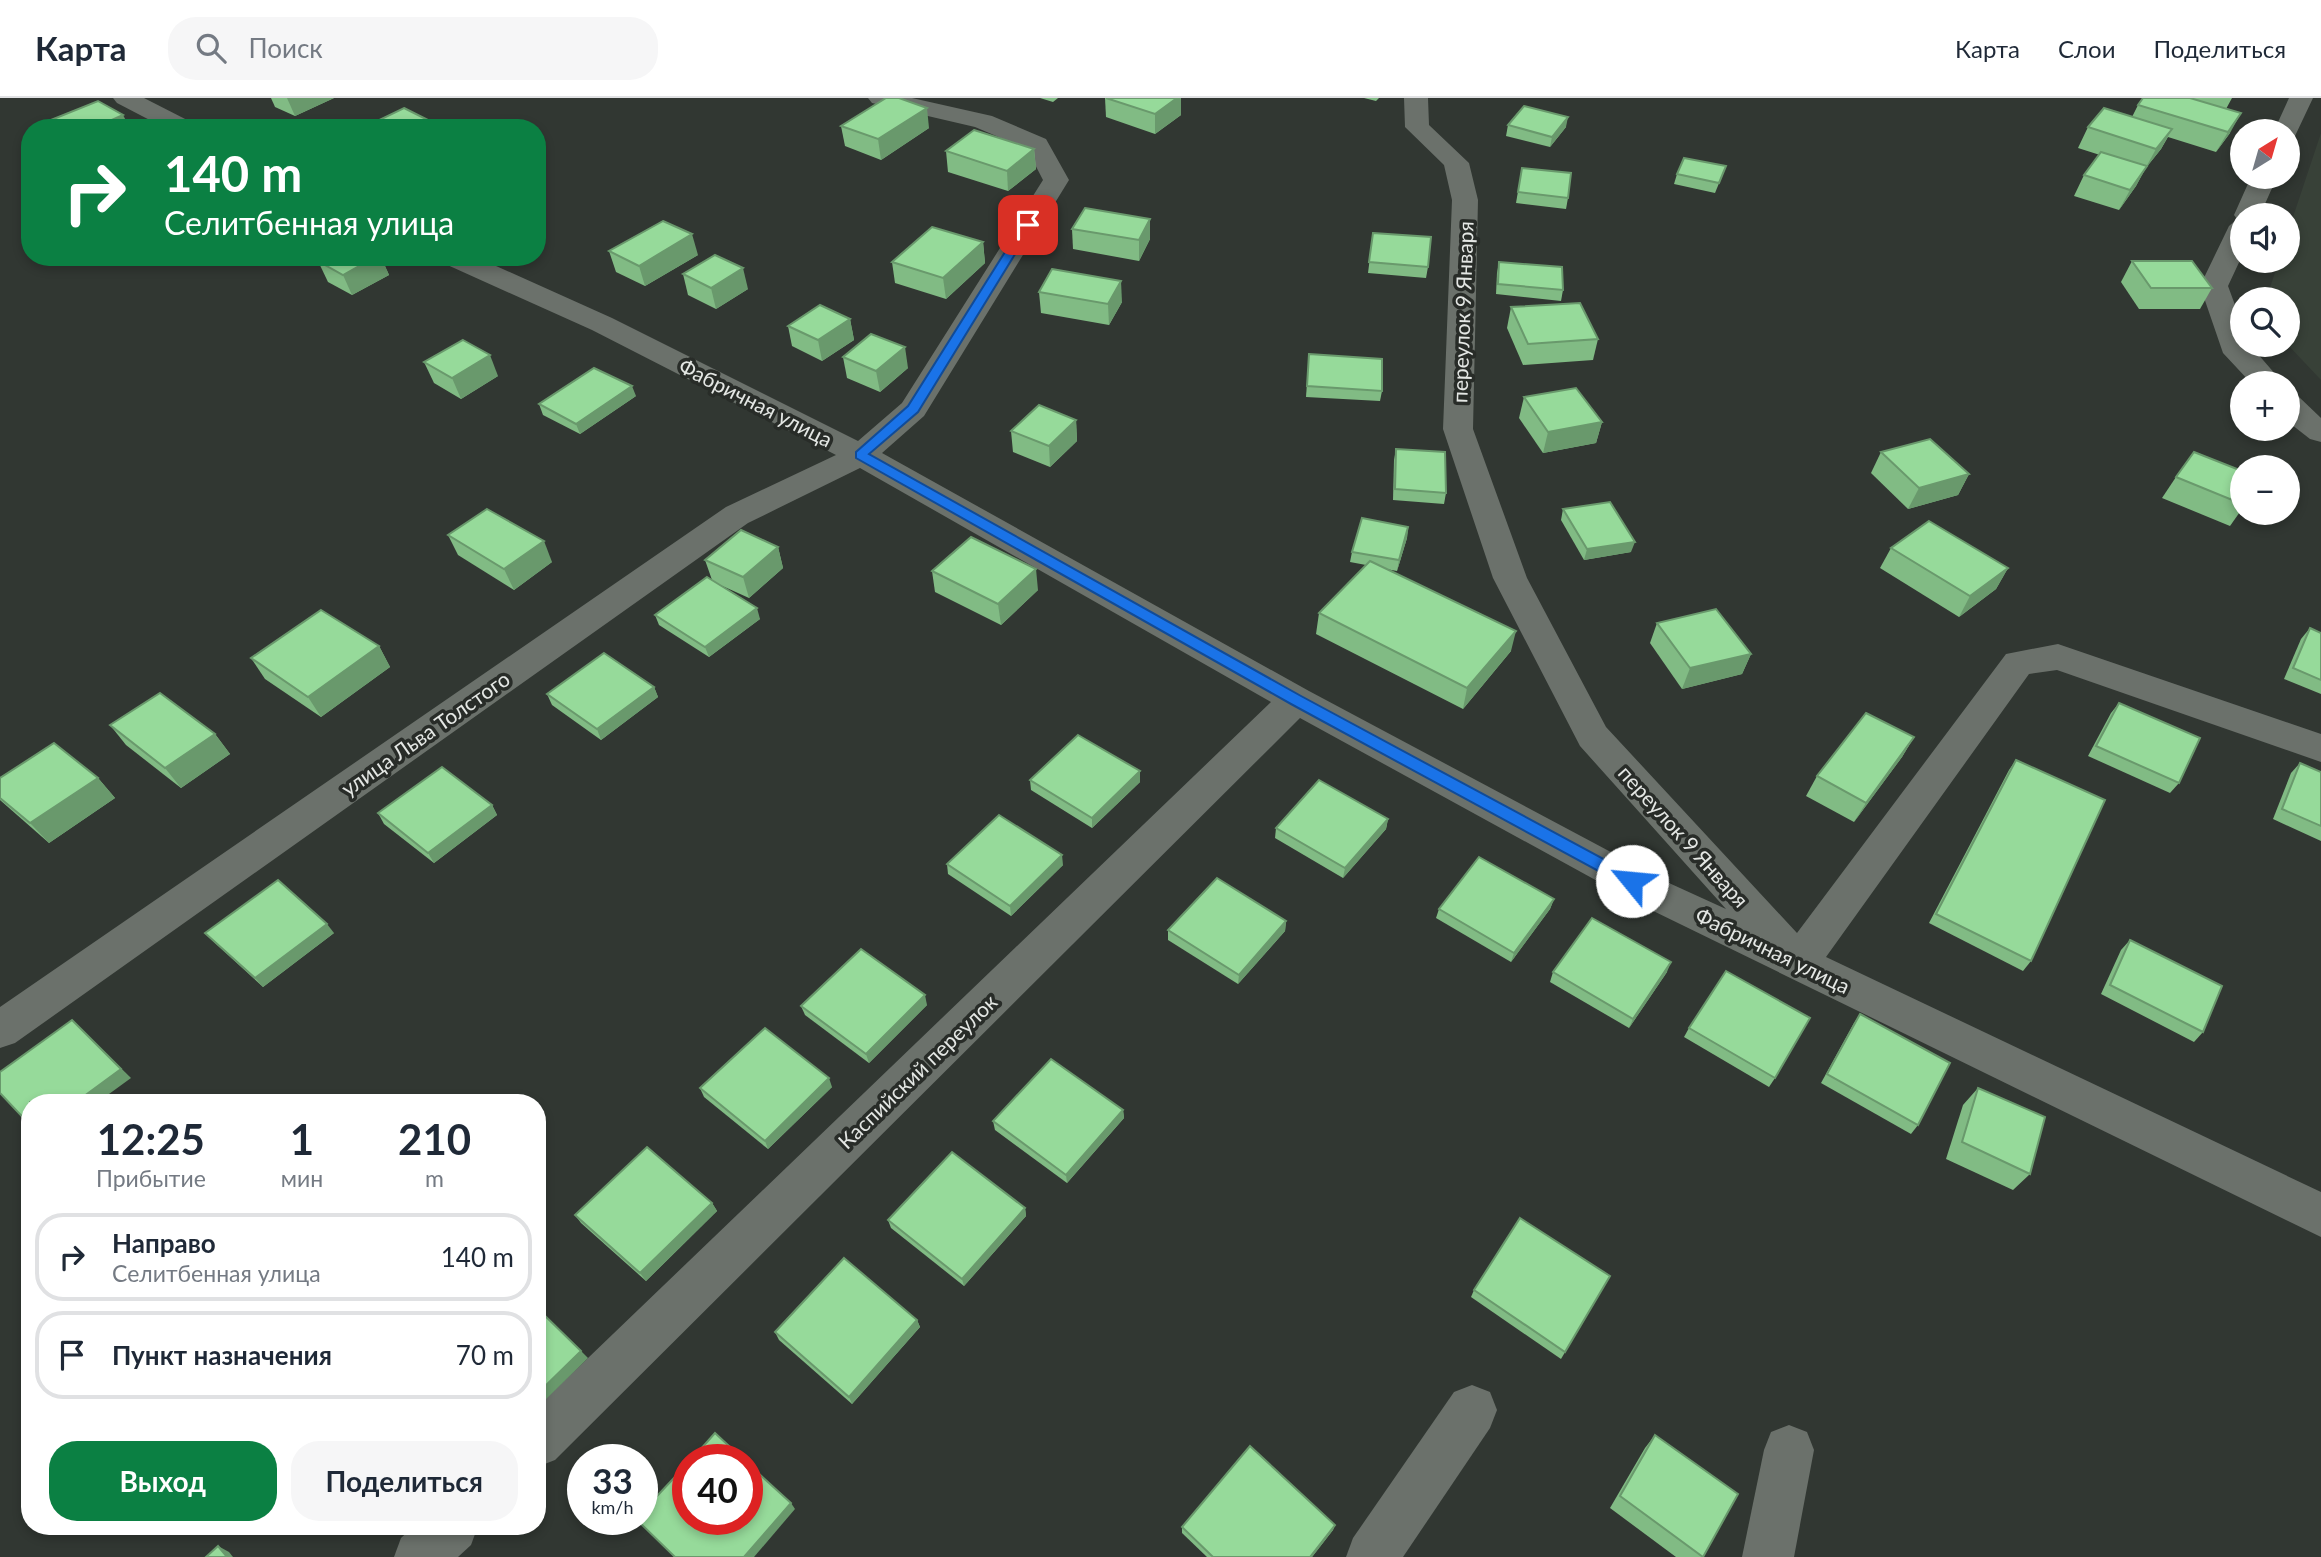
<!DOCTYPE html>
<html lang="ru">
<head>
<meta charset="utf-8">
<style>
	body { margin:0; font-family:Lato,sans-serif; background:#f6f6f7; color:#1f2937; height:100vh; display:flex; flex-direction:column; font-size:26px; white-space:nowrap }
	* { box-sizing:border-box; margin:0 }
	p { font-size:23px; color:#747a83 }
	.icon { flex:none; width:38px; height:38px; fill:none; stroke:currentColor; stroke-width:2; stroke-linecap:round; stroke-linejoin:round }
	.map { position:relative; flex:1; overflow:hidden }
	.side { position:absolute; left:21px; top:996px; width:525px; height:441px; display:flex; flex-direction:column; background:#fff; border-radius:28px; box-shadow:0 4px 10px #0003 }
	.side>* { flex:none }
	.guide { position:absolute; left:21px; top:21px; width:525px; height:147px; border-radius:28px; box-shadow:0 4px 10px #0003; background:#0b8043; color:#fff; overflow:hidden }
	.needle { width:46px; rotate:37deg }
	.tools { position:absolute; left:2230px; top:21px; display:grid; gap:14px }
	.tools a { display:grid; place-items:center; width:70px; height:70px; border-radius:50%; background:#fff; box-shadow:0 4px 10px #0003; font-size:35px }
	.speed { position:absolute; left:567px; top:1346px; display:flex; gap:14px; font-size:35px; font-weight:700; text-align:center }
	.speed>* { display:grid; place-content:center; width:91px; height:91px; border-radius:50%; background:#fff; box-shadow:0 4px 10px #0003; line-height:1 }
	.speed small { font-size:18px; font-weight:400 }
	.speed .limit { border:10px solid #d22; background:#fff; color:#111 }
	.pin { position:absolute; display:grid; place-items:center; width:60px; height:60px; color:#fff; margin:-30px; border-radius:14px; box-shadow:0 4px 10px #0006 }
	.me { position:absolute; width:77px; margin:-38px; rotate:298deg; stroke-linejoin:round; filter:drop-shadow(0 0 5px #0008) }
	.turn { display:flex; align-items:center; gap:24px; height:147px; padding:0 28px; font-size:32px }
	.turn .icon { width:91px; height:91px; stroke-width:2.5 }
	.turn b { display:block; font-size:49px; line-height:60px }
	.eta { display:flex; justify-content:space-evenly; align-items:center; height:119px; text-align:center }
	.eta b { font-size:42px; font-weight:700; line-height:49px }
	.cta { display:flex; gap:14px; margin-top:auto; padding:14px 28px }
	.cta a { flex:1; height:80px; border-radius:28px; background:#0b8043; color:#fff; font-size:28px; font-weight:700; line-height:80px; text-align:center }
	.cta a+a { background:#f6f6f7; color:#1f2937 }
	ul { padding:0; list-style:none }
	li { display:flex; align-items:center; gap:21px; height:88px; margin:0 14px 10px; padding:0 14px; border:4px solid #e0e1e3; border-radius:28px }
	li div { flex:1 }
	li b { display:block; font-size:26px }
	li em { font-style:normal }
	header { display:flex; align-items:center; gap:42px; box-sizing:border-box; height:98px; padding:0 35px; background:#fff; border-bottom:2px solid #e0e1e3 }
	header strong { font-size:33px }
	nav { display:flex; gap:38px; margin-inline-start:auto; font-size:24px }
	.search { width:490px; height:63px; background:#f6f6f7; display:flex; align-items:center; gap:18px; box-sizing:border-box; padding:0 24px; border-radius:28px; color:#747a83; font-size:26px }
	.map>svg:first-child { display:block }
</style>
</head>
<body>
<header>
<strong>Карта</strong>
<div class="search"><svg class="icon" aria-label="search" viewBox="0 0 24 24"><circle cx="10" cy="10" r="6"/><path d="M15 15l6 6"/></svg>Поиск</div>
<nav><a>Карта</a><a>Слои</a><a>Поделиться</a></nav>
</header>
<div class="map">
<svg width="2321" height="1459" viewBox="0 0 2321 1459">
	<rect width="100%" height="100%" fill="#313732"/>
	<polygon fill="#384138" points="2321,35 2321,282 2287,246 2287,201 2266,201 2279,163 2287,163 2287,137"/>
	<g fill="none" stroke-linecap="round" stroke-linejoin="round">
		<g fill="#6b716b" fill-rule="evenodd">
			<polygon points="113,0 144,0 193,25 196,30 165,30 117,5"/>
			<polygon points="868,0 912,0 992,18 1046,41 1069,82 924,318 882,355 1309,593 1669,785 1726,811 1580,648 1493,480 1443,331 1452,102 1444,67 1405,29 1404,0 1428,0 1429,27 1469,65 1478,102 1473,331 1527,480 1606,629 1797,835 2006,556 2058,546 2321,636 2321,664 2057,572 2029,576 1826,859 2321,1094 2321,1139 1641,807 1300,620 555,1362 537,1369 537,1309 1271,604 860,370 748,425 15,945 0,950 0,909 726,409 836,357 592,232 443,165 440,159 476,159 612,220 858,343 902,305 1043,82 1027,51 975,29 872,5"/>
			<polygon points="2289,0 2313,0 2295,38 2287,40 2287,33 2274,33"/>
			<polygon points="2251,79 2277,79 2260,117 2242,117 2242,158 2228,188 2242,226 2242,247 2250,247 2283,285 2251,285 2223,255 2200,188 2229,128 2237,121 2234,117"/>
			<polygon points="2287,296 2298,298 2321,320 2321,344 2310,341 2287,323"/>
			<polygon points="1472,1287 1490,1294 1497,1312 1490,1330 1403,1459 1346,1459 1353,1440 1454,1294"/>
			<polygon points="1789,1327 1807,1334 1814,1352 1794,1459 1742,1459 1764,1352 1771,1334"/>
			<polygon points="414,1428 478,1428 471,1447 458,1459 394,1459 401,1440"/>
		</g>
	</g>
	<g fill="#81bb84">
		<polygon points="271,0 334,0 295,18 275,9"/>
		<polygon points="1040,0 1058,0 1053,4"/>
		<polygon points="1105,0 1181,0 1181,17 1155,36 1106,19"/>
		<polygon points="1364,0 1379,0 1376,3"/>
		<polygon points="2143,0 2232,0 2226,11 2230,35 2216,54 2168,39 2161,51 2145,71 2136,88 2119,112 2074,98 2084,77 2100,57 2078,50 2088,29 2132,19 2138,7"/>
		<polygon points="1508,27 1566,29 1550,49 1506,38"/>
		<polygon points="841,28 929,30 881,62 845,48"/>
		<polygon points="1034,51 1036,71 1008,93 948,74 946,53"/>
		<polygon points="1726,68 1715,95 1674,86 1677,76"/>
		<polygon points="1522,70 1568,100 1566,111 1516,105"/>
		<polygon points="1150,121 1150,141 1139,163 1073,151 1072,131"/>
		<polygon points="1373,135 1428,169 1426,180 1368,175"/>
		<polygon points="983,144 985,165 946,201 895,185 892,164"/>
		<polygon points="609,153 698,157 645,188 616,174"/>
		<polygon points="326,159 381,159 389,177 352,197 328,184 318,163"/>
		<polygon points="2132,163 2212,190 2200,211 2139,211 2121,184"/>
		<polygon points="1499,164 1563,192 1561,203 1496,196 1497,175"/>
		<polygon points="683,176 748,191 716,211 688,197"/>
		<polygon points="1039,194 1122,204 1109,227 1041,215"/>
		<polygon points="1511,209 1598,241 1593,262 1523,267 1507,230"/>
		<polygon points="850,221 854,242 822,263 792,248 788,228"/>
		<polygon points="1309,256 1382,293 1380,303 1306,299"/>
		<polygon points="843,259 908,270 880,294 847,280"/>
		<polygon points="424,264 498,278 461,301 434,285"/>
		<polygon points="636,298 580,336 543,317 539,306"/>
		<polygon points="1524,299 1602,324 1596,345 1543,355 1519,320"/>
		<polygon points="1076,322 1077,343 1050,369 1013,354 1011,333"/>
		<polygon points="1396,351 1446,395 1444,406 1393,402 1394,362"/>
		<polygon points="1881,354 1969,376 1958,397 1908,411 1871,375"/>
		<polygon points="2242,373 2242,411 2230,428 2162,400 2176,379"/>
		<polygon points="1563,411 1631,454 1584,462 1561,422"/>
		<polygon points="1408,429 1407,440 1397,473 1386,471 1511,553 1463,611 1316,536 1319,515 1366,467 1350,464 1352,454"/>
		<polygon points="448,437 552,464 514,492 458,457"/>
		<polygon points="778,449 783,470 749,500 718,486 760,521 709,559 659,527 655,517 712,482 705,462"/>
		<polygon points="1891,450 2008,470 1996,491 1959,519 1880,470"/>
		<polygon points="932,473 1038,492 1001,527 935,494"/>
		<polygon points="1657,525 1751,556 1742,576 1682,591 1650,545"/>
		<polygon points="2310,530 2321,535 2321,596 2284,581 2301,541"/>
		<polygon points="379,548 390,569 321,619 265,581 251,560"/>
		<polygon points="654,589 658,599 601,642 552,607 547,596"/>
		<polygon points="2119,605 2179,685 2170,695 2088,658 2111,615"/>
		<polygon points="110,627 215,636 230,656 181,690 126,647"/>
		<polygon points="1914,639 1902,659 1854,724 1806,698 1817,678"/>
		<polygon points="2016,662 2031,863 2023,873 1929,825 2009,672"/>
		<polygon points="2300,665 2321,674 2321,743 2273,721 2291,675"/>
		<polygon points="0,680 98,680 115,700 49,745 0,702"/>
		<polygon points="1030,682 1140,684 1092,730 1031,692"/>
		<polygon points="492,707 497,717 434,765 384,726 378,715"/>
		<polygon points="1388,721 1386,731 1343,780 1275,740 1276,730"/>
		<polygon points="947,766 1063,767 1011,818 948,776"/>
		<polygon points="1554,801 1550,811 1511,864 1436,820 1439,811"/>
		<polygon points="1286,823 1285,833 1238,886 1168,842 1168,832"/>
		<polygon points="205,835 334,835 263,889 214,844"/>
		<polygon points="2130,842 2203,934 2194,944 2101,896 2121,852"/>
		<polygon points="1553,874 1667,874 1629,930 1550,884"/>
		<polygon points="927,907 869,965 805,917 801,908"/>
		<polygon points="1860,916 1918,1027 1911,1036 1821,985 1854,925"/>
		<polygon points="1689,930 1775,980 1769,989 1684,939"/>
		<polygon points="832,989 768,1051 704,999 700,990"/>
		<polygon points="1978,990 2030,1076 2013,1092 1946,1061 1963,1007"/>
		<polygon points="1123,1012 1124,1020 1067,1085 995,1032 993,1023"/>
		<polygon points="712,1105 717,1113 646,1183 581,1125 575,1117"/>
		<polygon points="1025,1110 1026,1118 964,1188 891,1130 888,1122"/>
		<polygon points="1610,1178 1561,1261 1471,1199 1474,1192"/>
		<polygon points="917,1222 920,1229 852,1306 779,1242 775,1234"/>
		<polygon points="1655,1337 1703,1459 1676,1459 1610,1410 1645,1350"/>
		<polygon points="1335,1427 1333,1432 1312,1459 1207,1459 1182,1435 1182,1429"/>
	</g>
	<g fill="#69996c">
		<polygon points="287,0 334,0 295,18"/>
		<polygon points="1177,0 1181,0 1181,17 1155,36 1155,16"/>
		<polygon points="927,10 929,30 881,62 878,41"/>
		<polygon points="2241,15 2230,35 2216,54 2228,34"/>
		<polygon points="123,17 130,30 94,30"/>
		<polygon points="1568,19 1566,29 1550,49 1552,39"/>
		<polygon points="426,21 429,30 407,30"/>
		<polygon points="2172,31 2161,51 2145,71 2156,51"/>
		<polygon points="1034,51 1036,71 1008,93 1007,73"/>
		<polygon points="2147,68 2136,88 2119,112 2130,92"/>
		<polygon points="1150,121 1150,141 1139,163 1139,142"/>
		<polygon points="692,136 698,157 645,188 639,168"/>
		<polygon points="983,144 985,165 946,201 943,180"/>
		<polygon points="375,159 381,159 389,177 352,197 343,177"/>
		<polygon points="743,170 748,191 716,211 711,190"/>
		<polygon points="1121,183 1122,204 1109,227 1108,206"/>
		<polygon points="850,221 854,242 822,263 818,242"/>
		<polygon points="905,249 908,270 880,294 876,273"/>
		<polygon points="490,257 498,278 461,301 452,280"/>
		<polygon points="632,288 636,298 580,336 576,326"/>
		<polygon points="1076,322 1077,343 1050,369 1049,348"/>
		<polygon points="1602,324 1596,345 1543,355 1548,334"/>
		<polygon points="1969,376 1958,397 1908,411 1919,390"/>
		<polygon points="1408,429 1407,440 1397,473 1399,462"/>
		<polygon points="544,443 552,464 514,492 504,471"/>
		<polygon points="1635,444 1631,454 1584,462 1587,451"/>
		<polygon points="778,449 783,470 749,500 743,479"/>
		<polygon points="2008,470 1996,491 1959,519 1970,498"/>
		<polygon points="1036,471 1038,492 1001,527 998,506"/>
		<polygon points="757,510 760,521 709,559 705,549"/>
		<polygon points="1516,533 1511,553 1463,611 1467,590"/>
		<polygon points="379,548 390,569 321,619 308,599"/>
		<polygon points="1751,556 1742,576 1682,591 1690,570"/>
		<polygon points="654,589 658,599 601,642 597,631"/>
		<polygon points="215,636 230,656 181,690 165,670"/>
		<polygon points="1914,639 1902,659 1854,724 1866,705"/>
		<polygon points="1140,673 1140,684 1092,730 1092,720"/>
		<polygon points="98,680 115,700 49,745 30,725"/>
		<polygon points="492,707 497,717 434,765 428,755"/>
		<polygon points="1388,721 1386,731 1343,780 1345,770"/>
		<polygon points="1062,757 1063,767 1011,818 1010,808"/>
		<polygon points="1554,801 1550,811 1511,864 1514,855"/>
		<polygon points="1286,823 1285,833 1238,886 1239,877"/>
		<polygon points="327,826 334,835 263,889 255,880"/>
		<polygon points="1671,864 1667,874 1629,930 1633,921"/>
		<polygon points="925,897 927,907 869,965 866,956"/>
		<polygon points="72,922 131,980 98,1004 76,1004"/>
		<polygon points="829,980 832,989 768,1051 765,1043"/>
		<polygon points="1123,1012 1124,1020 1067,1085 1066,1077"/>
		<polygon points="712,1105 717,1113 646,1183 640,1175"/>
		<polygon points="1025,1110 1026,1118 964,1188 962,1181"/>
		<polygon points="917,1222 920,1229 852,1306 849,1299"/>
		<polygon points="581,1253 588,1260 537,1310 537,1296"/>
		<polygon points="791,1405 795,1411 754,1459 744,1459"/>
		<polygon points="1335,1427 1333,1432 1312,1459 1310,1459"/>
		<polygon points="218,1448 229,1454 233,1459 227,1459"/>
	</g>
	<g fill="#96da9a" stroke="#69996c" stroke-width="2">
		<polygon points="886,0 899,0 927,10 878,41 841,28"/>
		<polygon points="1106,0 1177,0 1155,16"/>
		<polygon points="2143,0 2190,0 2241,15 2228,34 2138,7"/>
		<polygon points="98,3 123,17 94,30 31,30"/>
		<polygon points="1524,8 1568,19 1552,39 1508,27"/>
		<polygon points="404,10 426,21 407,30 379,30 371,26"/>
		<polygon points="2104,10 2172,31 2156,51 2088,29"/>
		<polygon points="974,32 1034,51 1007,73 946,53"/>
		<polygon points="2101,54 2147,68 2130,92 2084,77"/>
		<polygon points="1684,60 1726,68 1719,85 1677,76"/>
		<polygon points="1522,70 1571,75 1568,100 1518,94"/>
		<polygon points="1085,110 1150,121 1139,142 1072,131"/>
		<polygon points="663,123 692,136 639,168 609,153"/>
		<polygon points="932,129 983,144 943,180 892,164"/>
		<polygon points="1373,135 1431,139 1428,169 1369,164"/>
		<polygon points="715,157 743,170 711,190 683,176"/>
		<polygon points="326,159 375,159 343,177 318,163"/>
		<polygon points="2132,163 2192,163 2212,190 2151,190"/>
		<polygon points="1499,164 1562,169 1563,192 1498,186"/>
		<polygon points="1052,171 1121,183 1108,206 1039,194"/>
		<polygon points="1580,205 1598,241 1528,246 1511,209"/>
		<polygon points="820,207 850,221 818,242 788,228"/>
		<polygon points="871,236 905,249 876,273 843,259"/>
		<polygon points="463,242 490,257 452,280 424,264"/>
		<polygon points="1309,256 1382,261 1382,293 1307,288"/>
		<polygon points="594,270 632,288 576,326 539,306"/>
		<polygon points="1576,290 1602,324 1548,334 1524,299"/>
		<polygon points="1039,307 1076,322 1049,348 1011,333"/>
		<polygon points="1930,341 1969,376 1919,390 1881,354"/>
		<polygon points="1396,351 1445,354 1446,395 1395,391"/>
		<polygon points="2194,354 2242,373 2242,406 2176,379"/>
		<polygon points="1610,404 1635,444 1587,451 1563,411"/>
		<polygon points="487,411 544,443 504,471 448,437"/>
		<polygon points="1362,420 1408,429 1399,462 1352,454"/>
		<polygon points="1929,423 2008,470 1970,498 1891,450"/>
		<polygon points="741,432 778,449 743,479 705,462"/>
		<polygon points="971,439 1036,471 998,506 932,473"/>
		<polygon points="1370,463 1516,533 1467,590 1319,515"/>
		<polygon points="707,479 757,510 705,549 655,517"/>
		<polygon points="1716,511 1751,556 1690,570 1657,525"/>
		<polygon points="321,512 379,548 308,599 251,560"/>
		<polygon points="2310,530 2321,535 2321,582 2293,570"/>
		<polygon points="604,555 654,589 597,631 547,596"/>
		<polygon points="160,595 215,636 165,670 110,627"/>
		<polygon points="2119,605 2200,640 2179,685 2096,648"/>
		<polygon points="1866,615 1914,639 1866,705 1817,678"/>
		<polygon points="1078,637 1140,673 1092,720 1030,682"/>
		<polygon points="54,645 98,680 30,725 0,700 0,680"/>
		<polygon points="2016,662 2105,702 2031,863 1936,816"/>
		<polygon points="2300,665 2321,674 2321,728 2282,711"/>
		<polygon points="442,669 492,707 428,755 378,715"/>
		<polygon points="1319,682 1388,721 1345,770 1276,730"/>
		<polygon points="999,717 1062,757 1010,808 947,766"/>
		<polygon points="1479,759 1554,801 1514,855 1439,811"/>
		<polygon points="1217,780 1286,823 1239,877 1168,832"/>
		<polygon points="278,782 327,826 255,880 205,835"/>
		<polygon points="1592,820 1671,864 1633,921 1553,874"/>
		<polygon points="2130,842 2222,888 2203,934 2110,887"/>
		<polygon points="861,851 925,897 866,956 801,908"/>
		<polygon points="1726,873 1810,920 1775,980 1689,930"/>
		<polygon points="1860,916 1950,965 1918,1027 1827,976"/>
		<polygon points="72,922 121,971 76,1004 30,1004 30,1027 0,995 0,974"/>
		<polygon points="765,930 829,980 765,1043 700,990"/>
		<polygon points="1051,961 1123,1012 1066,1077 993,1023"/>
		<polygon points="1978,990 2045,1019 2030,1076 1962,1044"/>
		<polygon points="647,1049 712,1105 640,1175 575,1117"/>
		<polygon points="952,1054 1025,1110 962,1181 888,1122"/>
		<polygon points="1520,1120 1610,1178 1565,1254 1474,1192"/>
		<polygon points="844,1160 917,1222 849,1299 775,1234"/>
		<polygon points="537,1210 581,1253 537,1296"/>
		<polygon points="715,1335 744,1362 691,1362"/>
		<polygon points="1655,1337 1738,1396 1703,1459 1620,1398"/>
		<polygon points="1250,1348 1335,1427 1310,1459 1213,1459 1182,1429"/>
		<polygon points="688,1365 688,1421 747,1421 747,1365 791,1405 744,1459 675,1459 636,1421 642,1421 642,1414"/>
		<polygon points="218,1448 227,1459 206,1459"/>
	</g>
	<polygon fill="#1a73e8" stroke="#114b97" stroke-width="2" points="1028,124 1033,127 918,314 869,356 1301,598 1637,779 1640,783 1637,788 1626,788 1291,606 856,360 856,354 908,308 1022,127"/>
	<g text-anchor="middle" dominant-baseline="central" stroke-width="7" stroke-linejoin="round" paint-order="stroke">
		<g font-size="21" fill="#e4e7e4" stroke="#282c28">
			<text transform="translate(1462 214) rotate(-88)">переулок 9 Января</text>
			<text transform="translate(756 304) rotate(27)">Фабричная улица</text>
			<text transform="translate(425 635) rotate(-35)">улица Льва Толстого</text>
			<text transform="translate(1684 738) rotate(48)">переулок 9 Января</text>
			<text transform="translate(1773 852) rotate(26)">Фабричная улица</text>
			<text transform="translate(917 973) rotate(-44)">Каспийский переулок</text>
		</g>
	</g>
</svg>
<div class="tools">
<a><svg class="needle" viewBox="-14 -14 28 28"><path d="M0-13l5 13h-10z" fill="#e53935"/><path d="M0 13l5-13h-10z" fill="#747a83"/></svg></a>
<a><svg class="icon" aria-label="sound" viewBox="0 0 24 24"><path d="M4 9h4l5-4v14l-5-4H4zM17 9q2 3 0 6"/></svg></a>
<a><svg class="icon" aria-label="search" viewBox="0 0 24 24"><circle cx="10" cy="10" r="6"/><path d="M15 15l6 6"/></svg></a>
<a>+</a>
<a>−</a>
</div>
<div class="speed"><div>33<small>km/h</small></div><div class="limit">40</div></div>
<div class="pin" style="left:1028px;top:127px;background:#d93025"><svg class="icon" aria-label="arrive" viewBox="0 0 24 24"><path d="M6 21V4h12l-3 4 3 4H6"/></svg></div>
<svg class="me" style="left:1632px;top:783px" viewBox="-20 -20 40 40"><circle r="19" fill="#fff"/><path d="M0-13L10 11 0 6-10 11z" fill="#1a73e8"/></svg>
<div class="guide">
<div class="turn"><svg class="icon" aria-label="right" viewBox="0 0 24 24"><path d="M7 20v-9h11M14 6l5 5-5 5"/></svg><div><b>140 m</b>Селитбенная улица</div></div>
</div>
<section class="side">
<div class="eta">
<div><b>12:25</b><p>Прибытие</p></div>
<div><b>1</b><p>мин</p></div>
<div><b>210</b><p>m</p></div>
</div>
<ul>
<li><svg class="icon" aria-label="right" viewBox="0 0 24 24"><path d="M7 20v-9h11M14 6l5 5-5 5"/></svg><div><b>Направо</b><p>Селитбенная улица</p></div><em>140 m</em></li>
<li><svg class="icon" aria-label="arrive" viewBox="0 0 24 24"><path d="M6 21V4h12l-3 4 3 4H6"/></svg><div><b>Пункт назначения</b></div><em>70 m</em></li>
</ul>
<div class="cta"><a>Выход</a><a>Поделиться</a></div>
</section>
</div>
</body>
</html>
